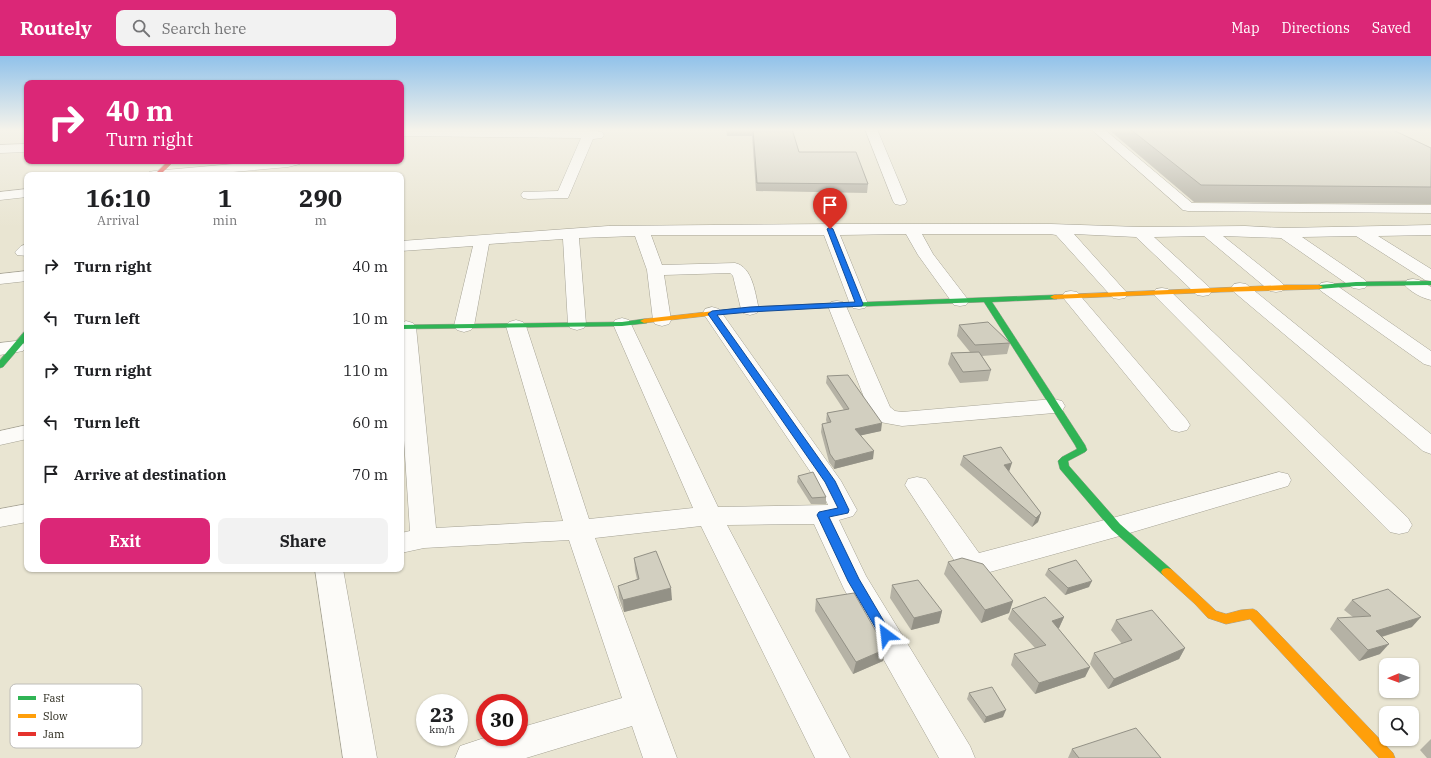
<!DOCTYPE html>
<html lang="en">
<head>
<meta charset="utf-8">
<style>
	body { margin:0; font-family:"IBM Plex Serif",serif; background:#f2f2f2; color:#202124; height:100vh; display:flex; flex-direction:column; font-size:15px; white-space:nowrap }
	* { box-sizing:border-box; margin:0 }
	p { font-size:13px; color:#757577 }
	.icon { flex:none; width:22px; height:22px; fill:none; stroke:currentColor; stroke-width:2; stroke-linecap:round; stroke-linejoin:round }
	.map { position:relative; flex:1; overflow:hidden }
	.details { position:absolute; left:24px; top:116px; width:380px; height:400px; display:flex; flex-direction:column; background:#fff; border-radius:8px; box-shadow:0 1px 3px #0004 }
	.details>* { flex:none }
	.top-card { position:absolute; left:24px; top:24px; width:380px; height:84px; border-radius:8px; box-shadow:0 1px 3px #0004; background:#db2777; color:#fff; overflow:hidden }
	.needle { width:26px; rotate:269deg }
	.controls { position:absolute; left:1379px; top:602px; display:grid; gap:8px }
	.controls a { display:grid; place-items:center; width:40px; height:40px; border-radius:8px; background:#fff; box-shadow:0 1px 3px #0004; font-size:20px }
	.speed { position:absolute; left:416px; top:638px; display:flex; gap:8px; font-size:20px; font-weight:700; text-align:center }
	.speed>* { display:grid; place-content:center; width:52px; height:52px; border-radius:50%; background:#fff; box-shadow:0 1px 3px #0004; line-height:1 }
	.speed small { font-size:10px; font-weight:400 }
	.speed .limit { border:6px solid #d22; background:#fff; color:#111 }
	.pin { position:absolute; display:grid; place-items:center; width:34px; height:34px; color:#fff; margin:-41px -17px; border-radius:50% 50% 50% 0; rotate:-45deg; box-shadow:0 0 4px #0007 }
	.pin .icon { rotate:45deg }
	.me { position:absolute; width:44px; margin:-22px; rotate:330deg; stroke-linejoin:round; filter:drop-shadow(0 0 3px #0008) }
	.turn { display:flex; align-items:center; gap:14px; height:84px; padding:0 16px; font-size:18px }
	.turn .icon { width:52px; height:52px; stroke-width:2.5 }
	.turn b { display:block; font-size:28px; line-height:34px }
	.eta { display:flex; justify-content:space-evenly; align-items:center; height:68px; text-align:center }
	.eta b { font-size:24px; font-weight:700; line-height:28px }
	.button { display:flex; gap:8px; margin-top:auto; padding:8px 16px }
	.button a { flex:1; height:46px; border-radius:8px; background:#db2777; color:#fff; font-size:16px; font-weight:700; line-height:46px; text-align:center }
	.button a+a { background:#f2f2f2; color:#202124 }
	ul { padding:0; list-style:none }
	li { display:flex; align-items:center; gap:12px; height:52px; padding:0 16px }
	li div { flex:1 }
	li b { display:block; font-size:15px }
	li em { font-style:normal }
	header { display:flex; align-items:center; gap:24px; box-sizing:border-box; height:56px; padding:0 20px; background:#db2777; color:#fff }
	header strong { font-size:19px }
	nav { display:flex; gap:22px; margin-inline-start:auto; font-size:14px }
	.search { width:280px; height:36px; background:#f2f2f2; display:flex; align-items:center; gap:10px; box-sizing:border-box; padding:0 14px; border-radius:8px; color:#757577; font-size:15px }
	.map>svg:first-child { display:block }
</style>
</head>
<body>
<header>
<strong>Routely</strong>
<div class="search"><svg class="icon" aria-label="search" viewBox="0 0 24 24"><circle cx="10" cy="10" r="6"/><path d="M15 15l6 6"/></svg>Search here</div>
<nav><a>Map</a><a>Directions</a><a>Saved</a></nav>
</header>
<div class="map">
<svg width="1431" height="702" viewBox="0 0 1431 702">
	<rect width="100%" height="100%" fill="#e9e5d2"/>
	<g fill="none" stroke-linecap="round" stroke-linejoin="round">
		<defs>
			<g id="street">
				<polygon points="401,73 589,74 602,76 604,79 602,82 593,83 568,142 528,143 523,142 521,139 523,136 558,135 581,82 401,80"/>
				<polygon points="865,73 877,73 907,145 905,148 900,149 895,148 893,145"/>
				<polygon points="1091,73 1104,73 1192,147 1431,149 1431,157 1188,155 1183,154"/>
				<polygon points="27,88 27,96 0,97 0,89"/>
				<polygon points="266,105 301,105 300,108 288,111 199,119 147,119 149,116 154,115"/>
				<polygon points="27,133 27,141 0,144 0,136"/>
				<path d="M830 168H1051L1140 171 1245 170 1283 172 1431 169V179L1378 180 1431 213V225L1425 224 1356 180 1302 181 1365 224 1368 228 1365 232 1359 233 1353 232 1281 182 1223 180 1282 227 1285 231 1282 235 1276 236 1270 235 1204 180 1154 181 1209 231 1212 235 1209 239 1203 240 1197 239 1136 181 1074 178 1128 238 1125 242 1119 243 1113 242 1056 179 1050 178H922L933 198 969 245 966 249 960 250 954 249 918 199 906 178 840 179 868 248 865 252 859 253 853 252 850 248 824 179H651L662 209 735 207C753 211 755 238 759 253L757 257 750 259 743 257 741 253 733 220 730 217 664 219 671 264 669 268 662 270 655 268 653 264 647 214 635 180 579 182 586 268 584 272 577 274 570 272 568 268 563 183 489 188 474 270 471 274 464 276 457 274 454 270 473 190 401 195V185L608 170Z"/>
				<polygon points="27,188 27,200 17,199 15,196 21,190"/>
				<polygon points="27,215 27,225 0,228 0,218"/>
				<path d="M1413 223 1419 224 1431 231V244C1422 242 1410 236 1404 228L1407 224Z"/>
				<polygon points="1327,226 1333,227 1431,295 1431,310 1424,308 1321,235 1318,231 1321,227"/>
				<polygon points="1240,227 1246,228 1431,378 1431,398 1423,395 1234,236 1231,232 1234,228"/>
				<polygon points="1162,232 1168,233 1408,462 1412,469 1408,476 1399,478 1390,476 1156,241 1153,237 1156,233"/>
				<polygon points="1071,235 1077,236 1187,364 1190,369 1187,374 1179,376 1171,374 1065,244 1062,240 1065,236"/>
				<polygon points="837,245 843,246 846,250 890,351 895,355 902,356 1054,343 1062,345 1065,350 1062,355 1054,357 902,370 880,366 869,354 828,250 831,246"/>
				<polygon points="712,251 719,253 841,425 857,454 853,460 839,464 866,520 970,690 975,702 939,702 844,533 814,468 727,469 850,702 815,702 701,470 595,482 677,702 643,702 632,670 526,702 455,702 460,690 487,681 519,681 519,672 622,642 569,484 424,492 401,497 401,477 410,475 401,339 401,267 406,265 413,267 416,271 436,472 563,465 506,270 509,266 516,264 523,266 526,270 589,463 693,452 613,268 615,264 622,262 629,264 631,268 718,451 828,449 818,427 703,257 705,253"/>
				<polygon points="16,285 23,287 26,291 23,295 0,299 0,287"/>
				<polygon points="27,369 27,383 0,389 0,375"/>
				<polygon points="1279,416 1288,418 1291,424 1288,430 1116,481 979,519 960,513 905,429 908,423 917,421 926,423 979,497 1116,461"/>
				<polygon points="27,448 27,466 0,471 0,453"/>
				<polygon points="315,513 343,513 377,702 343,702"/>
			</g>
			<g id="fast">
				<polygon points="1431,225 1431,229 1356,230 1319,233 1315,231 1319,229 1356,226"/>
				<polygon points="1054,239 1057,239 1057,243 992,246 1085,389 1087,394 1085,396 1068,405 1069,410 1120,468 1171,513 1173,516 1171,519 1167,520 1163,519 1112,474 1060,413 1058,405 1062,401 1077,393 1075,389 984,246 818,252 814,250 818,248"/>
				<polygon points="644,263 647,263 648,265 647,267 622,270 401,273 401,269 622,266"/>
				<polygon points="24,276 27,276 27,283 3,311 0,312 0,304"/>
			</g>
			<g id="slow">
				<polygon points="1286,229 1319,229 1323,231 1319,233 1220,236 1054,243 1050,241 1054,239"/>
				<polygon points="818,248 822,250 821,252 750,255 644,267 640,265 644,263 750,251"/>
				<polygon points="1167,512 1171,513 1216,555 1226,558 1241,554 1253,553 1257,555 1393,697 1395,702 1379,702 1250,563 1226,568 1208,562 1195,548 1163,519 1161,516 1163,513"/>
			</g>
			<polygon id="jam" points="168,105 174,105 160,119 154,119"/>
		</defs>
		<use href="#street" stroke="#a5a294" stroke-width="1"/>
		<use href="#fast" stroke="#a5a294" stroke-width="1"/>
		<use href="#slow" stroke="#a5a294" stroke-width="1"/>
		<use href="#jam" stroke="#a5a294" stroke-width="1"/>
		<use href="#street" fill="#fcfbf8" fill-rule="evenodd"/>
		<use href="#fast" fill="#30b455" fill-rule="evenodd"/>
		<use href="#slow" fill="#ff9f0a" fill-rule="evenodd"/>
		<use href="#jam" fill="#e5322d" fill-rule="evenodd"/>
	</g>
	<g fill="#b5b2a5">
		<polygon points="726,73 792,73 799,96 868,128 867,137 756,135 752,80 727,80"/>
		<polygon points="1108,73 1391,73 1431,92 1431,148 1194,146"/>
		<polygon points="959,269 1010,287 1007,298 982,300 991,314 988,325 960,327 948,308 951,297 970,296 957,280"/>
		<polygon points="827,320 881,375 861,379 873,403 834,413 829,406 821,376 822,368 827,367 826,364 827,357 844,354 826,327"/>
		<polygon points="963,400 1009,416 1041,457 1038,466 1032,471 960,409"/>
		<polygon points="798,420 826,441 826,448 811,448 797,426"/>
		<polygon points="634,502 672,544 624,556 619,542 618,530 637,523 635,514"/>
		<polygon points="948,506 1013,545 1009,557 981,567 944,518"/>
		<polygon points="1048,513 1089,531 1065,539 1045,519"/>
		<polygon points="892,529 942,555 939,567 911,574 890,542"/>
		<polygon points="816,543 883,605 853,618 815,555"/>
		<polygon points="1352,544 1412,571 1382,581 1380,598 1359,605 1330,573 1337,562 1353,561 1344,554"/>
		<polygon points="1012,553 1064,561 1059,572 1058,572 1090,611 1085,621 1035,638 1011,609 1014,598 1035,592 1008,563"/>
		<polygon points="1116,564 1185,592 1179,603 1108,633 1090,608 1094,597 1122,588 1111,574"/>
		<polygon points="969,637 1003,661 984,667 967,643"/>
		<polygon points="1431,683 1431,702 1427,702 1420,694"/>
		<polygon points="1072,693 1161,702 1068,702"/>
	</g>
	<g fill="#939186">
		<polygon points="882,367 881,375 854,381 855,373"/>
		<polygon points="874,395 873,403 834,413 835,405"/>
		<polygon points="1012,407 1009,416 1004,409"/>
		<polygon points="1041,457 1038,466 1032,471 1036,462"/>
		<polygon points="1092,525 1089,531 1065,539 1068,532"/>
		<polygon points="671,532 672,544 624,556 623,544"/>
		<polygon points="1013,545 1009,557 981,567 985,554"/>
		<polygon points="942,555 939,567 911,574 914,562"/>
		<polygon points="1064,561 1059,572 1048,575 1052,565"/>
		<polygon points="1421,561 1412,571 1368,585 1376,575"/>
		<polygon points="1389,588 1380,598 1359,605 1368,594"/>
		<polygon points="1185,592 1179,603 1108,633 1114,623"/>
		<polygon points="886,593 883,605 853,618 856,606"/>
		<polygon points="1090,611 1085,621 1035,638 1039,627"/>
		<polygon points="1006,654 1003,661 984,667 986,661"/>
	</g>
	<g fill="#d2cfc0" stroke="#939186">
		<polygon points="753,73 792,73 799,96 856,96 868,128 757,127"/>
		<polygon points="1130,73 1391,73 1431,92 1431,131 1201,129"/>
		<polygon points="988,266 1010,287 975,289 959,269"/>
		<polygon points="979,296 991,314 963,316 951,297"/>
		<polygon points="848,319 882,367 855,373 874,395 835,405 830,398 822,368 831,366 827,357 849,353 827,320"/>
		<polygon points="1001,391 1012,407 1004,409 1041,457 1036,462 963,400"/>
		<polygon points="813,416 826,441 812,442 798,420"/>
		<polygon points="656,495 671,532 623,544 618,530 639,523 634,502"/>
		<polygon points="962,502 983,508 1013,545 985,554 948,506"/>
		<polygon points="1076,504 1092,525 1068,532 1048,513"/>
		<polygon points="918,524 942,555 914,562 892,529"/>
		<polygon points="1388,533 1421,561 1376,575 1389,588 1368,594 1337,562 1371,560 1352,544"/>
		<polygon points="854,537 886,593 856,606 816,543"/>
		<polygon points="1045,541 1064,561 1052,565 1090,611 1039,627 1014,598 1046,589 1012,553"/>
		<polygon points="1152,554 1185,592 1114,623 1094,597 1132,584 1116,564"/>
		<polygon points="992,631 1006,654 986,661 969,637"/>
		<polygon points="1136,672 1161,702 1079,702 1072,693"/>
	</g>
	<linearGradient id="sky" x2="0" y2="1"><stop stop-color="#91c2ea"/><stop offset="0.43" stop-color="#f5f3eb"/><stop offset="1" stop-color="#f5f3eb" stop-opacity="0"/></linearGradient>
	<rect width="1431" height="171" fill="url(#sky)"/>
	<polygon fill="#1a73e8" stroke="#114b97" points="830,171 833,173 863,248 862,250 750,256 717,259 835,425 849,454 848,457 829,461 859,523 892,579 891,583 886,585 882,583 848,525 817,459 819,456 838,452 825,426 708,258 712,255 750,251 855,246 827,173"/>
	<rect x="10" y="628" width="132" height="64" rx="6" fill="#fff" stroke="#bebdb9" stroke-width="1"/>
	<rect x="18" y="640" width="18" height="4" fill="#30b455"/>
	<rect x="18" y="658" width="18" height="4" fill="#ff9f0a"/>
	<rect x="18" y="676" width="18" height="4" fill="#e5322d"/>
	<g font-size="11" fill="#262417">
		<text x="43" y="646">Fast</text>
		<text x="43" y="664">Slow</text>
		<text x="43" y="682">Jam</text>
	</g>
</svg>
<div class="controls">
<a><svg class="needle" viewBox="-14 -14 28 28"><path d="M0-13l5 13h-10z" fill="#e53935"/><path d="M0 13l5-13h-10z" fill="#757577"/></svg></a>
<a><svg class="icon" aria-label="search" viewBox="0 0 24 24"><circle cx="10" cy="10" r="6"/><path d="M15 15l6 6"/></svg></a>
</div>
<div class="speed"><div>23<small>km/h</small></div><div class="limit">30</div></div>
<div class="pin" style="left:830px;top:173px;background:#d93025"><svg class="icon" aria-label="arrive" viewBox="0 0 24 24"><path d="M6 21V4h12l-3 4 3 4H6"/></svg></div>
<svg class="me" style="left:886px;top:579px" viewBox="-20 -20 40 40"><path d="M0-17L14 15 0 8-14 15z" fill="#1a73e8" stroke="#fff" stroke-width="4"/></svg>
<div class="top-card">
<div class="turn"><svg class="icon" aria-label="right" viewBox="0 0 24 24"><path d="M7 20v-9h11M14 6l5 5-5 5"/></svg><div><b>40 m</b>Turn right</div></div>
</div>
<section class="details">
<div class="eta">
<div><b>16:10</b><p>Arrival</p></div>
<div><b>1</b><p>min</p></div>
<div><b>290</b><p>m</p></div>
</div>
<ul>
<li><svg class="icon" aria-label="right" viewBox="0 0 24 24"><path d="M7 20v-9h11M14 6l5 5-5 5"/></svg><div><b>Turn right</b></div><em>40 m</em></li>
<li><svg class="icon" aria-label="left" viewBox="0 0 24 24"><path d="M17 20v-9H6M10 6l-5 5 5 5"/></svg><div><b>Turn left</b></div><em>10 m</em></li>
<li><svg class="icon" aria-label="right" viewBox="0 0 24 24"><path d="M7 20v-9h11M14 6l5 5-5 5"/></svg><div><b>Turn right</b></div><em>110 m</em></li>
<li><svg class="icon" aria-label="left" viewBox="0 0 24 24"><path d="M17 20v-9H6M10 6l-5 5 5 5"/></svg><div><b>Turn left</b></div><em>60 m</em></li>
<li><svg class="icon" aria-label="arrive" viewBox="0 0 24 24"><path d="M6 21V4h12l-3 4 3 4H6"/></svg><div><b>Arrive at destination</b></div><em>70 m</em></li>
</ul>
<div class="button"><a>Exit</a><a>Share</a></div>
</section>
</div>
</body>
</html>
